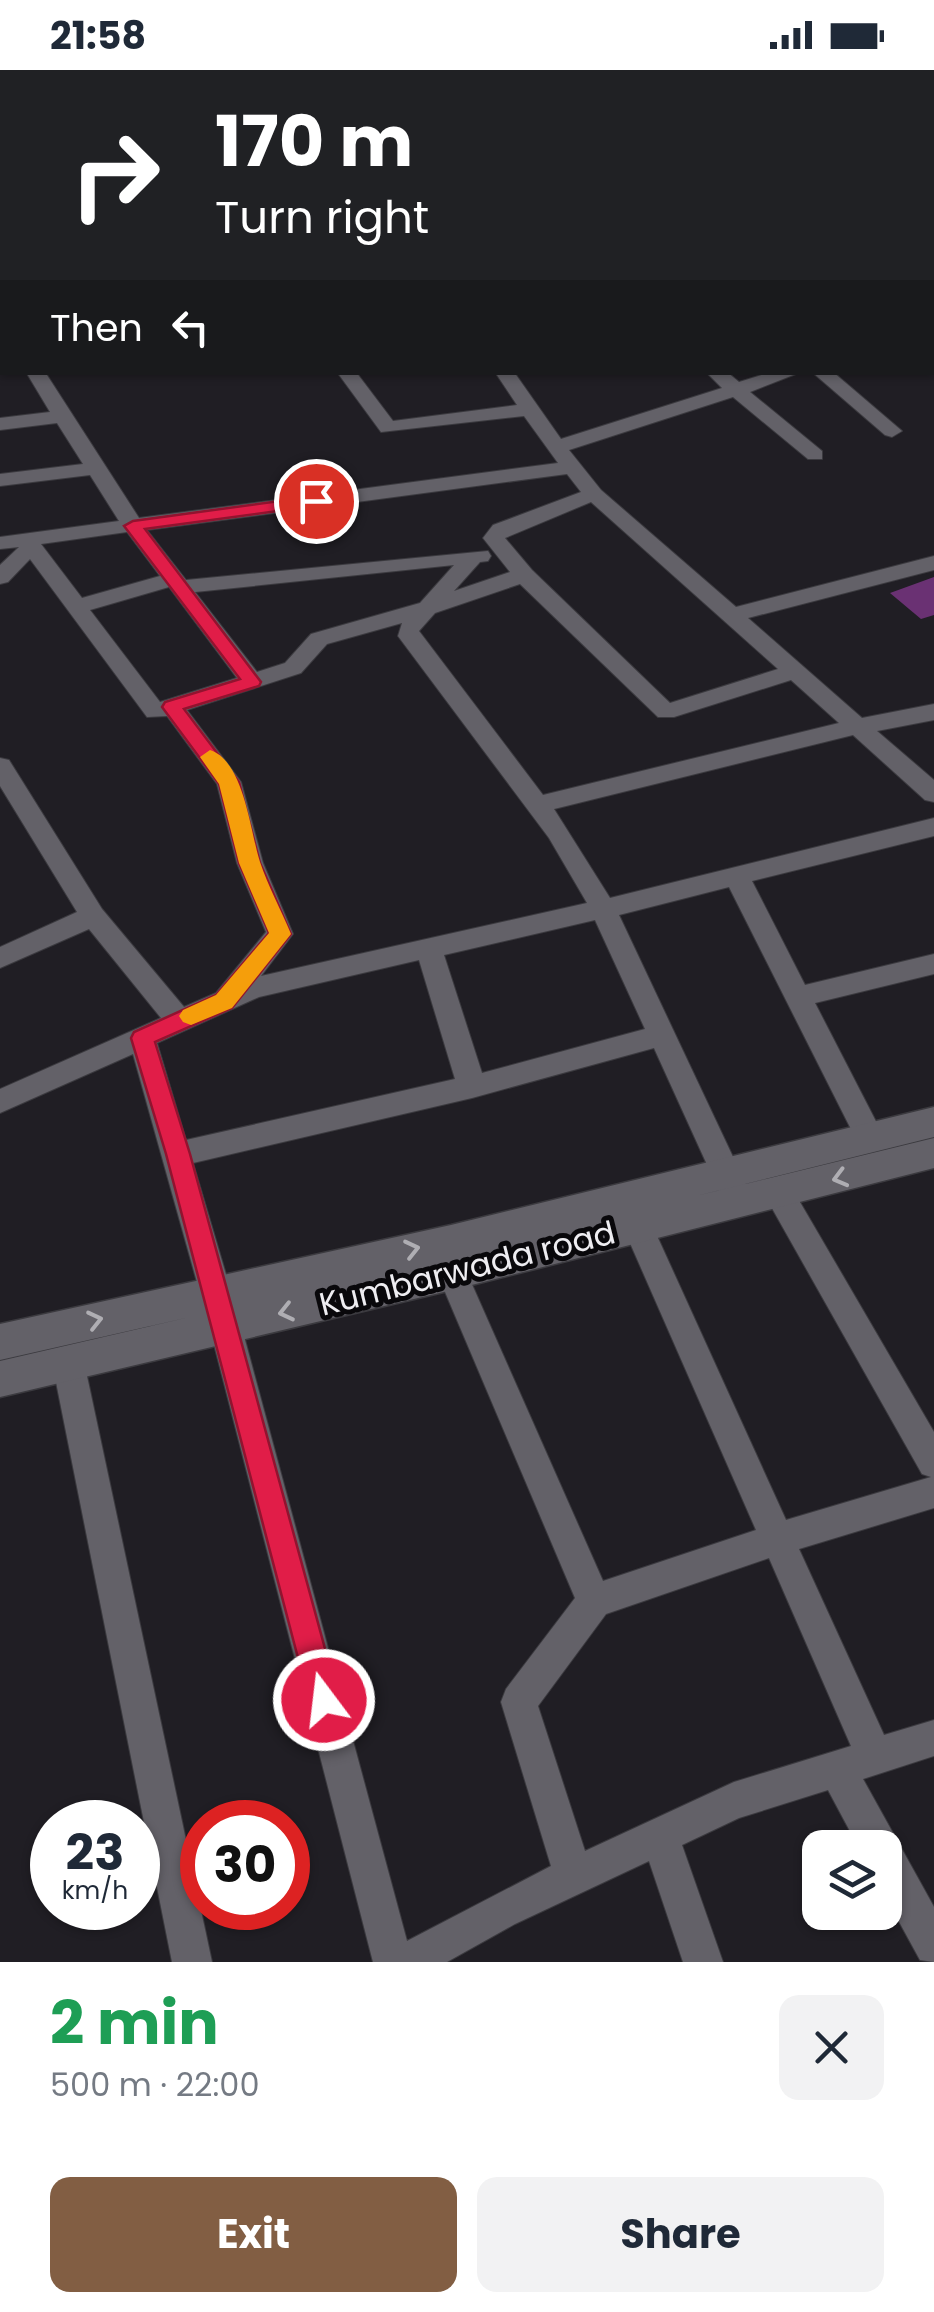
<!DOCTYPE html>
<html lang="en">
<head>
<meta charset="utf-8">
<style>
	body { margin:0; font-family:Poppins,sans-serif; background:#f2f2f3; color:#1f2937; height:100vh; display:flex; flex-direction:column; font-size:38px; white-space:nowrap }
	* { box-sizing:border-box; margin:0 }
	p { font-size:32px; color:#747a83 }
	.icon { flex:none; width:55px; height:55px; fill:none; stroke:currentColor; stroke-width:2; stroke-linecap:round; stroke-linejoin:round }
	.map { position:relative; height:1892px; overflow:hidden }
	.details { display:flex; flex-direction:column; background:#fff; flex:1 }
	.details>* { flex:none }
	.top-card { position:absolute; left:0px; top:0px; width:935px; height:305px; box-shadow:0 2px 8px #0004; background:#202124; color:#fff; overflow:hidden }
	.fabs { position:absolute; left:802px; top:1760px; display:grid; gap:20px }
	.fabs a { display:grid; place-items:center; width:100px; height:100px; border-radius:20px; background:#fff; box-shadow:0 2px 8px #0004; font-size:50px }
	.speed { position:absolute; left:30px; top:1730px; display:flex; gap:20px; font-size:50px; font-weight:700; text-align:center }
	.speed>* { display:grid; place-content:center; width:130px; height:130px; border-radius:50%; background:#fff; box-shadow:0 2px 8px #0004; line-height:1 }
	.speed small { font-size:25px; font-weight:400 }
	.speed .limit { border:15px solid #d22; background:#fff; color:#111 }
	.pin { position:absolute; display:grid; place-items:center; width:85px; height:85px; color:#fff; margin:-42px; border:5px solid #fff; border-radius:50%; box-shadow:0 2px 10px #0007 }
	.me { position:absolute; width:110px; margin:-55px; rotate:345deg; stroke-linejoin:round; filter:drop-shadow(0 0 8px #0008) }
	.turn { display:flex; align-items:center; gap:35px; height:210px; padding:0 50px; font-size:45px }
	.turn .icon { width:130px; height:130px; stroke-width:2.5 }
	.turn b { display:block; font-size:70px; line-height:85px }
	.then { display:flex; align-items:center; height:95px; padding:0 50px; background:#0003; gap:20px; font-size:38px }
	.round { display:grid; place-items:center; flex:none; width:105px; height:105px; border-radius:20px; background:#f2f2f3 }
	.overview { display:flex; align-items:center; justify-content:space-between; height:170px; padding:0 50px }
	h1 { font-size:60px; font-weight:700; line-height:75px; color:#1e9e55 }
	.button { display:flex; gap:20px; margin-top:auto; padding:20px 50px }
	.button a { flex:1; height:115px; border-radius:20px; background:#825e43; color:#fff; font-size:40px; font-weight:700; line-height:115px; text-align:center }
	.button a+a { background:#f2f2f3; color:#1f2937 }
	.status { display:flex; justify-content:space-between; align-items:center; height:70px; padding:0 50px; background:#fff; direction:ltr }
	.status svg { height:28px; fill:currentColor }
	.map>svg:first-child { display:block }
</style>
</head>
<body>
<div class="status"><b>21:58</b><svg viewBox="0 0 49 12"><path d="M0 12V9h3v3zM5 12V6h3v6zM10 12V3h3v9zM15 12V0h3v12zM26 1h20v11H26zM47 4h2v5h-2z"/></svg></div>
<div class="map">
<svg width="934" height="1892" viewBox="0 0 934 1892">
	<rect width="100%" height="100%" fill="#201e24"/>
	<polygon fill="#6a3173" points="934,507 934,545 921,549 890,523"/>
	<g fill="none" stroke-linecap="round" stroke-linejoin="round">
		<defs>
			<g id="minor">
				<polygon points="29,0 45,0 46,2 31,2"/>
				<polygon points="116,0 132,0 133,2 118,2"/>
				<polygon points="395,0 411,0 413,2 397,2"/>
				<rect x="0" y="31" width="2" height="10"/>
				<rect x="0" y="63" width="2" height="10"/>
				<rect x="932" y="66" width="2" height="10"/>
				<polygon points="0,107 2,108 2,123 0,123"/>
				<polygon points="934,254 934,266 932,266 932,255"/>
				<path d="M26 302H45L139 448 558 393 524 346 381 362 337 302H356L393 351 517 335 495 302H514L561 369 722 318 706 302H727L739 312 771 302H801L750 322 822 381V389H808L733 327 569 380 601 420 736 537 934 486V500L748 548 862 648 934 634V650L877 661 934 710V732L925 730 853 665 554 739 610 828 934 748V766L752 811 805 915 934 884V904L815 933 884 1067 879 1075 869 1079 859 1075 729 817 619 845 750 1123 746 1132 735 1135 724 1132 654 978 472 1028 193 1093 241 1255 407 1871 551 1796 501 1632 506 1619 575 1528 437 1203 441 1194 452 1190 463 1194 603 1511 756 1460 623 1157 627 1148 638 1144 649 1148 653 1157 786 1450 931 1407 922 1404 764 1124 768 1115 779 1112 790 1115 934 1362V1438L799 1479 884 1665 934 1650V1686L863 1709 934 1837V1892L920 1890 885 1826V1778H859L828 1720 739 1748 682 1775 723 1892H683L649 1791 515 1854 447 1892H373L209 1255 133 984 0 1043V1019L161 948 89 859 0 898V877L77 842 0 716V688L9 690 102 839 184 937 216 923 266 862 237 793 217 714 167 646 147 647 30 489 8 512 0 514V495L19 477 0 479V467L119 451 90 405 0 416V404L83 394 57 353 0 360V348L50 342ZM567 404 581 422 493 455 483 468 510 502 454 521 480 492 488 491 491 486 488 481 186 510 147 460ZM591 432 778 599 670 633 532 500 505 468ZM127 462 160 506 82 528 41 474ZM454 495 420 533 311 564 285 593 257 602 195 522ZM520 514 658 647H674L791 610 839 653 543 725 419 561 435 543ZM169 517 237 608 160 632 90 540ZM402 553 398 566 549 768 587 833 261 906 293 864 263 793 241 712 187 640 301 603 327 574ZM595 850 645 959 482 1003 444 885ZM419 890 455 1009 186 1070 157 973 259 927ZM769 1488 851 1676 734 1712 585 1781 538 1636 606 1544Z"/>
				<polygon points="812,302 833,302 902,361 892,367 885,365"/>
				<polygon points="68,1278 79,1282 84,1292 212,1892 172,1892 52,1292 57,1282"/>
			</g>
			<g id="tertiary">
				<rect x="932" y="120" width="2" height="12"/>
				<rect x="0" y="277" width="2" height="14"/>
				<polygon points="934,1037 934,1067 692,1127 934,1068 934,1098 452,1220 0,1327 0,1291 190,1247 0,1290 0,1254 451,1155"/>
			</g>
			<g id="primary">
				<polygon points="811,0 836,0 837,2 812,2"/>
				<rect x="932" y="132" width="2" height="18"/>
				<polygon points="932,166 934,166 934,185 932,184"/>
			</g>
		</defs>
		<use href="#minor" stroke="#3b3a3f" stroke-width="2"/>
		<use href="#tertiary" stroke="#3b3a3f" stroke-width="3"/>
		<use href="#primary" stroke="#3b3a3f" stroke-width="3"/>
		<use href="#minor" fill="#636168" fill-rule="evenodd"/>
		<use href="#tertiary" fill="#636168" fill-rule="evenodd"/>
		<use href="#primary" fill="#7179a3" fill-rule="evenodd"/>
	</g>
	<defs><path id="oneway-chevron" d="M-2-3.5L2.5 0L-2 3.5" fill="none" stroke-width="1.6" stroke-linecap="round" stroke-linejoin="round" transform="scale(2.5)"/></defs>
	<g stroke="#afaeb3">
		<use href="#oneway-chevron" transform="translate(840 1108) rotate(165)"/>
		<use href="#oneway-chevron" transform="translate(412 1179) rotate(-13)"/>
		<use href="#oneway-chevron" transform="translate(286 1242) rotate(167)"/>
		<use href="#oneway-chevron" transform="translate(95 1250) rotate(-13)"/>
	</g>
	<polygon fill="#e11d48" stroke="#92132f" stroke-width="2.5" points="316,426 324,431 322,435 145,459 261,612 259,616 184,639 239,712 260,793 291,864 232,938 155,972 190,1084 339,1630 335,1641 324,1645 313,1641 309,1630 166,1084 131,968 134,962 216,925 269,863 239,793 219,714 162,637 165,632 240,609 124,456 133,451"/>
	<path fill="#f59e0b" d="M210 680C244 691 250 761 260 792 268 816 281 840 291 864L232 938 191 955 183 952 179 946 183 940 216 925 269 863 239 793 219 714 200 687Z"/>
	<g text-anchor="middle" dominant-baseline="central" stroke-width="10" stroke-linejoin="round" paint-order="stroke">
		<g font-size="32" fill="#eeedf1" stroke="#09080b">
			<text transform="translate(467 1198) rotate(-14)">Kumbarwada road</text>
		</g>
	</g>
</svg>
<div class="fabs">
<a><svg class="icon" aria-label="layers" viewBox="0 0 24 24"><path d="M12 4l9 5-9 5-9-5zM3 14l9 5 9-5"/></svg></a>
</div>
<div class="speed"><div>23<small>km/h</small></div><div class="limit">30</div></div>
<div class="pin" style="left:316px;top:431px;background:#d93025"><svg class="icon" aria-label="arrive" viewBox="0 0 24 24"><path d="M6 21V4h12l-3 4 3 4H6"/></svg></div>
<svg class="me" style="left:324px;top:1630px" viewBox="-20 -20 40 40"><circle r="17" fill="#e11d48" stroke="#fff" stroke-width="3"/><path d="M0-11L8 9 0 5-8 9z" fill="#fff"/></svg>
<div class="top-card">
<div class="turn"><svg class="icon" aria-label="right" viewBox="0 0 24 24"><path d="M7 20v-9h11M14 6l5 5-5 5"/></svg><div><b>170 m</b>Turn right</div></div>
<div class="then">Then<svg class="icon" aria-label="left" viewBox="0 0 24 24"><path d="M17 20v-9H6M10 6l-5 5 5 5"/></svg></div>
</div>
</div>
<section class="details">
<div class="overview"><div><h1>2 min</h1><p>500 m · 22:00</p></div><a class="round"><svg class="icon" aria-label="close" viewBox="0 0 24 24"><path d="M6 6l12 12M18 6L6 18"/></svg></a></div>
<div class="button"><a>Exit</a><a>Share</a></div>
</section>
</body>
</html>
